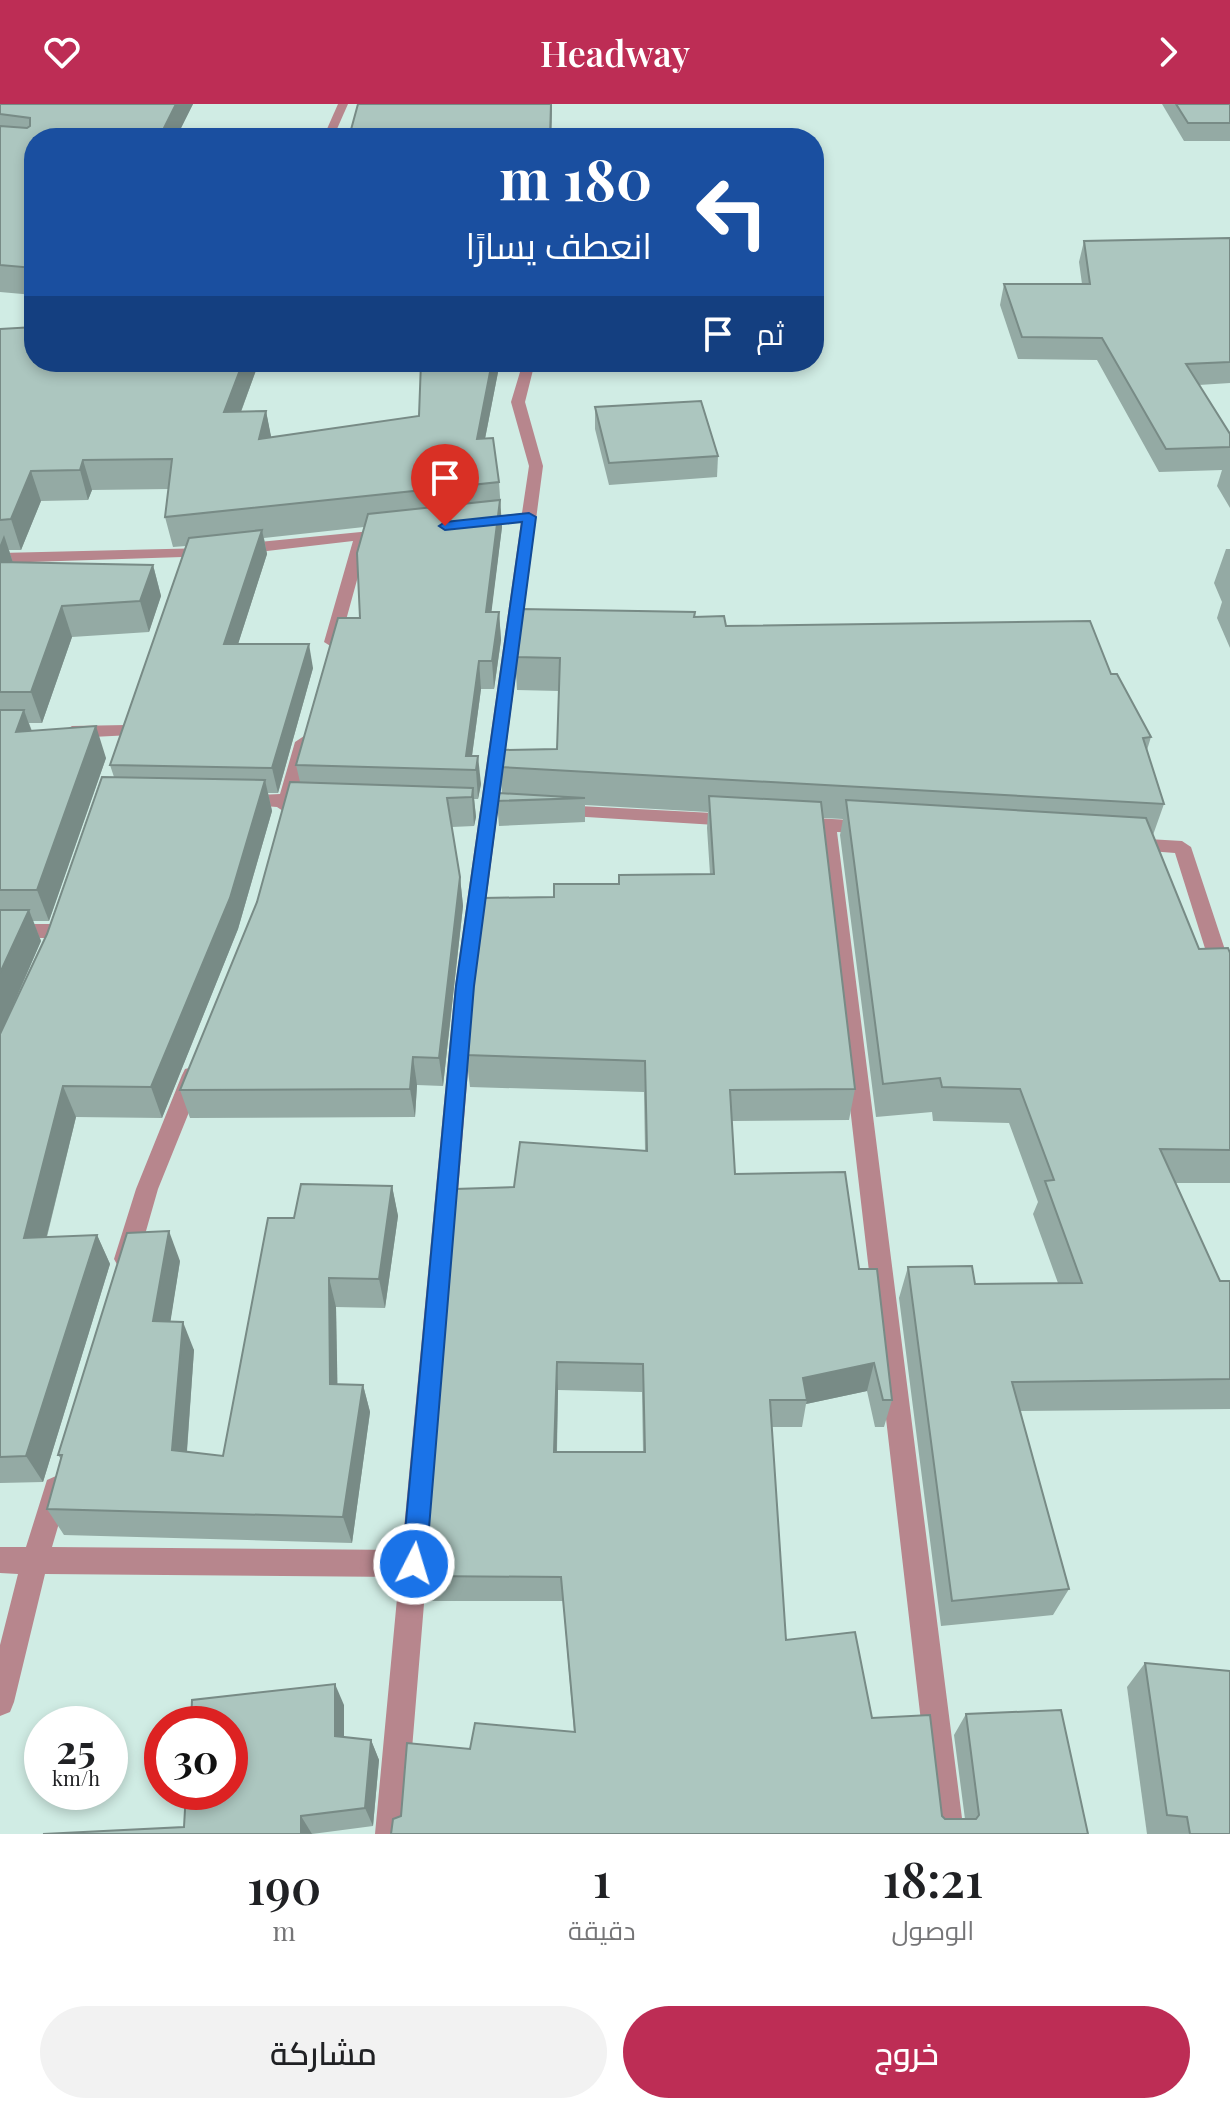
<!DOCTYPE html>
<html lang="ar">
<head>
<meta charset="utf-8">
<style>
	body { margin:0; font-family:"Playfair Display",Cairo,serif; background:#f2f2f2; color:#202124; direction:rtl; height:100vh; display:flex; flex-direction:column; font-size:30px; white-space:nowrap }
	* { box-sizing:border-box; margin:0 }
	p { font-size:26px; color:#757577 }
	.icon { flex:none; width:44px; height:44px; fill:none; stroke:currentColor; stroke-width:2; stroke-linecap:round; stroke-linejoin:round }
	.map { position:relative; height:1730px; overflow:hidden; direction:ltr }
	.sheet { display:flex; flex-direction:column; background:#fff; flex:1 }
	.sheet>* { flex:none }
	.banner { position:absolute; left:24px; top:24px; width:800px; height:244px; border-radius:32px; box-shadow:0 4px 12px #0003; direction:rtl; background:#1a4fa0; color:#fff; overflow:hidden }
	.speed { position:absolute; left:24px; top:1602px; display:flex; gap:16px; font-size:40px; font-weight:700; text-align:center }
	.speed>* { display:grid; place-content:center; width:104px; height:104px; border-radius:50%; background:#fff; box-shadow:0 4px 12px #0003; line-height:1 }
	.speed small { font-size:20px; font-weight:400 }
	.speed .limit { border:12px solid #d22; background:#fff; color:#111 }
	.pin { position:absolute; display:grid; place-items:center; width:68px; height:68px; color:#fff; margin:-82px -34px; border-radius:50% 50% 50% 0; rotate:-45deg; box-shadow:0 0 8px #0007 }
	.pin .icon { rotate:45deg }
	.me { position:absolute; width:88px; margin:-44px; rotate:5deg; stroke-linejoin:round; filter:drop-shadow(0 0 6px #0008) }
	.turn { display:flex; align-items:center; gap:28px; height:168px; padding:0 40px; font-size:36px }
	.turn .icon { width:104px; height:104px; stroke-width:2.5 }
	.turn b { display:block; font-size:56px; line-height:68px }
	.then { display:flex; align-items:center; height:76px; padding:0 40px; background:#0003; gap:16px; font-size:30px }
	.eta { display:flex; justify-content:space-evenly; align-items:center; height:136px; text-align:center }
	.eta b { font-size:48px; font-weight:600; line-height:56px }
	.cta { display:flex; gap:16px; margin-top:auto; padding:16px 40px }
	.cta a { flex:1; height:92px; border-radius:48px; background:#bd2d55; color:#fff; font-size:32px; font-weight:600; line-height:92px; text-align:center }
	.cta a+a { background:#f2f2f2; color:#202124 }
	header { display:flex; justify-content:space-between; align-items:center; height:104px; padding:0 40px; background:#bd2d55; color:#fff; font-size:36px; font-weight:600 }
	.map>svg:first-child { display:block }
</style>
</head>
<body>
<header><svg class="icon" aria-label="forward" viewBox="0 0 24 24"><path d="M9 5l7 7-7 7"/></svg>Headway<svg class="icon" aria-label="heart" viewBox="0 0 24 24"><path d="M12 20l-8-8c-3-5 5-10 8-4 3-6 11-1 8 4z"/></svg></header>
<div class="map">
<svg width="1230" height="1730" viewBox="0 0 1230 1730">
	<rect width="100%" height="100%" fill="#d0ece4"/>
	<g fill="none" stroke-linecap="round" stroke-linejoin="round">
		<g fill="#b7868d" fill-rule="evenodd">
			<polygon points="338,0 348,0 333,34 323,34"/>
			<polygon points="523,258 535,258 525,298 543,362 475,882 405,1730 375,1730 399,1473 45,1470 14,1598 10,1608 0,1612 0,1541 18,1470 0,1469 0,1443 26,1443 47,1376 56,1372 65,1376 69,1385 52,1443 402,1446 455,882 521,418 474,423 467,419 474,415 522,409 529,362 511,298"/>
			<polygon points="371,427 378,431 368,436 340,538 332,543 324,538 353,437 240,450 232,445 240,440"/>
			<polygon points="208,444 213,446 213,452 0,459 0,449"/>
			<polygon points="126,621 135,627 132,631 72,634 63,628 72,622"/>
			<polygon points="304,632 313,638 298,691 318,693 321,697 318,701 295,703 286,709 277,703 238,700 235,696 238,692 280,690 295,638"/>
			<polygon points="560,701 732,710 741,716 732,722 554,711 551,707 554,703"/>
			<polygon points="796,713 868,717 877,723 868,729 837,728 964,1730 934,1730 818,726 790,723 787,719"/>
			<polygon points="1131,734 1182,737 1191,743 1230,861 1230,900 1223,897 1220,892 1175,749 1124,745 1122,740"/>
			<polygon points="0,820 58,820 68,827 58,834 0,834"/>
			<polygon points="193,963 201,965 204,971 158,1085 138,1155 134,1162 126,1165 118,1162 114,1155 136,1085 182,971 185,965"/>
		</g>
	</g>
	<g fill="#94aaa4" fill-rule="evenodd">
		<polygon points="0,0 193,0 176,34 34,34 34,191 0,188"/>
		<polygon points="358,0 552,0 551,34 349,34"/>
		<polygon points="1162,0 1230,0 1230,37 1184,37"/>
		<polygon points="1230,134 1230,279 1199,281 1230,330 1230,404 1217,382 1222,366 1159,368 1097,256 1018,255 1000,201 1004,180 1082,180 1079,158 1084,137"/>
		<path d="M0 225 34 258H259L241 308 266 307 271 334 419 312 421 259 364 258H500L485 335 499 378 502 423 491 508H499L501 536 494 585H481L472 652 481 680 478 695H474L476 713 474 722 452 723 460 773 463 802 443 982 417 981 415 1013 190 1014 180 986 257 798 300 678 296 661 360 514 364 423 264 434 267 450 238 540 313 564 278 689H268L272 707 238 825 162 1014 76 1013 47 1133 97 1131 110 1160 43 1378 0 1379ZM169 385 165 413 173 443 186 442 110 661 114 673 47 830 6 918 41 837 33 817H49L106 654 32 627 29 619H42L72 533 149 528 161 492 153 461 13 459 9 446H21L41 397 88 396 92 386Z"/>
		<polygon points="595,303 718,352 717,373 609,381 595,325"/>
		<polygon points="1226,445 1230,445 1230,544 1217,514 1222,498 1214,479"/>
		<path d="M694 513 726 522 1111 570 1151 633 1147 646 1164 700 1153 731 1199 845 1230 849V1079H1176L1220 1177H1230V1305L1020 1307 1069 1485 1053 1511 941 1522 899 1194 908 1163 975 1180 1058 1179 1033 1110 1038 1098 1009 1019 933 1017 932 1008 876 1013 840 731 843 715 823 714 855 985 849 1016 732 1017 735 1070 859 1165 892 1296 884 1323H875L867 1287 806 1300 802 1323H772L786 1536 872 1614 945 1715H965L954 1631 966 1610 1088 1730 401 1712 470 1645 574 1628 563 1497H429L423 1472 514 1083 645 1046 644 988 470 983 466 951 554 793 619 780 710 770 707 724 708 708 585 701V718L499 722 497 697 502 690 500 663 557 645 559 587 517 586 515 553ZM558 1286 642 1288 643 1348H557Z"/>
		<polygon points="392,1082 398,1112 385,1204 336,1203 337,1280 363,1281 370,1308 352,1439 64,1431 47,1405 61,1355 58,1351 180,1157 170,1218 194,1246 187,1348 223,1352 294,1114"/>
		<polygon points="1145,1559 1230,1730 1147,1730 1127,1583"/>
		<polygon points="344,1601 344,1633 371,1636 379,1656 373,1722 312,1730 184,1723"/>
	</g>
	<g fill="#788b86">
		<polygon points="176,0 193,0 176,34 159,34"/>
		<polygon points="551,0 552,0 551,34 550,34"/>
		<polygon points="243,258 259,258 230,337 224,308"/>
		<polygon points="492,258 500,258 479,365 477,335"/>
		<polygon points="266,307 272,337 259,335"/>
		<polygon points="83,356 92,386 88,396 80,366"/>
		<polygon points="31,367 41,397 21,446 11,415"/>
		<polygon points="500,396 502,423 488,536 486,508"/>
		<polygon points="262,426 267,450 230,565 224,540"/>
		<polygon points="4,431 14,462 0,479 0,441"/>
		<polygon points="153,461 161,492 149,528 140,497"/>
		<polygon points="62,502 72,533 42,619 31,588"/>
		<polygon points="499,508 501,536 494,585 492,557"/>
		<polygon points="309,540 313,564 278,689 272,664"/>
		<polygon points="479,557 481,585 470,666 466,652"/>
		<polygon points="24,606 35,637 16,628"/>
		<polygon points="96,622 106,654 49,817 37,786"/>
		<polygon points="478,652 481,680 478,695 476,666"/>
		<polygon points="265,676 272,707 238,825 162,1014 151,983"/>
		<polygon points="473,684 476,713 474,722 472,693"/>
		<polygon points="460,773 463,802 443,982 439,954"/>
		<polygon points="29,806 41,837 0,931 0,869"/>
		<polygon points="413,953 417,981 415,1013 410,985"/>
		<polygon points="63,982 76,1013 39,1163 24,1134"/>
		<polygon points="392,1082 398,1112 385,1204 379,1175"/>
		<polygon points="169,1127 180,1157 166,1246 153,1217"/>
		<polygon points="97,1131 110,1160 43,1378 26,1352"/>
		<polygon points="329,1174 336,1203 338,1308 330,1280"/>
		<polygon points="183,1218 194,1246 185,1372 172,1346"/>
		<polygon points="557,1258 558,1286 556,1374 554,1348"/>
		<polygon points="874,1259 867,1287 806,1300 807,1296 803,1274"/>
		<polygon points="363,1281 370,1308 352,1439 343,1413"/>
		<polygon points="335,1580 344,1601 344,1652 335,1632"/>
		<polygon points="371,1636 379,1656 373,1722 365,1704"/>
		<polygon points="301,1712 312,1730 301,1730"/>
	</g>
	<g fill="#acc6bf" stroke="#788b86" stroke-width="2" fill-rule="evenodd">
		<polygon points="0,0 176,0 159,34 34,34 34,164 0,161 0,22 27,24 30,22 30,14 0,10"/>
		<polygon points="358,0 551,0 550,34 488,34 491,32 349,33"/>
		<polygon points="1176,0 1230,0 1230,19 1188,19"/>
		<polygon points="1230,134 1230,258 1186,260 1230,330 1230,343 1166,345 1102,234 1022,233 1004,180 1090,180 1084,137"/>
		<polygon points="34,223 34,258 243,258 224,308 266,307 259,335 419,312 421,258 492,258 477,335 493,334 499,378 165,413 172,355 83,356 80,366 31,367 11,415 0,416 0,225"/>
		<polygon points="701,297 718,352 609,359 595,303"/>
		<polygon points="500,396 486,508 499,508 492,557 479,557 466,652 478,652 476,666 296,661 338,514 360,514 357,449 368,410"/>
		<polygon points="262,426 224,540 309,540 272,664 110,661 189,434"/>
		<polygon points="0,458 153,461 140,497 62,502 31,588 0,588"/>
		<polygon points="521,505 695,508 694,513 724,512 726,522 1090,517 1111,570 1117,570 1151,633 1143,634 1164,700 500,663 502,646 557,645 560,554 515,553"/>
		<polygon points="0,606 24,606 16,628 96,622 37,786 0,786"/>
		<polygon points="102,673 265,676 230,794 151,983 63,982 24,1134 97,1131 26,1352 0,1353 0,930 47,830"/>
		<polygon points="290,678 473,684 472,693 447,694 460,773 439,954 413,953 410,985 180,986 257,798"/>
		<polygon points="498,689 585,694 497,697"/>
		<path d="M709 692 821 698 855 985 730 986 735 1070 845 1068 859 1165H877L892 1296H883L874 1259 803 1274 807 1296H770L786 1536 855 1528 872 1614 930 1611 942 1712 945 1715H976L979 1711 966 1610 1061 1606 1088 1730H391L393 1715 401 1712 407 1639 470 1645 475 1619 575 1628 561 1473 423 1472 455 1085 514 1083 520 1038 647 1047 645 957 466 951 482 794 554 793V780H619V771L714 770ZM557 1258 643 1260 645 1348H554Z"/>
		<polygon points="846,696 1146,714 1199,845 1228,844 1230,849 1230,1046 1160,1045 1220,1177 1230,1177 1230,1275 1012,1278 1069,1485 952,1497 908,1163 972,1162 975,1180 1082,1179 1045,1077 1054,1076 1020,985 942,983 940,974 883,980"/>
		<polygon points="0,806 29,806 0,869"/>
		<polygon points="301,1080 392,1082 379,1175 329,1174 330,1280 363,1281 343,1413 47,1405 62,1351 58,1351 127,1129 169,1127 153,1217 183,1218 172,1346 223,1352 268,1114 294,1114"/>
		<polygon points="1145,1559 1230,1567 1230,1730 1190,1730 1187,1713 1167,1711"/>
		<polygon points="335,1580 335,1632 371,1636 365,1704 301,1712 301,1730 43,1730 184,1723 186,1688 230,1688 230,1620 191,1620 192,1596"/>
	</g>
	<polygon fill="#1a73e8" stroke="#114b97" stroke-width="2" points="529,409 536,413 474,882 426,1460 423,1468 414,1472 405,1468 402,1460 456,882 522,418 445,426 439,422 445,418"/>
</svg>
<div class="speed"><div>25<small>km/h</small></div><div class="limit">30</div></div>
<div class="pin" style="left:445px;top:422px;background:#d93025"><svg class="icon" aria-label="arrive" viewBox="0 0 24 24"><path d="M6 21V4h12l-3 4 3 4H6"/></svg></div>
<svg class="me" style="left:414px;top:1460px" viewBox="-20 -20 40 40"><circle r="17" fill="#1a73e8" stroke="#fff" stroke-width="3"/><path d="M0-11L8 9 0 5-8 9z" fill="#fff"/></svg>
<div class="banner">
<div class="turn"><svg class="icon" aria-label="left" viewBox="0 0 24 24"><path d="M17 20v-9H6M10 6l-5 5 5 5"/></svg><div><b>180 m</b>انعطف يسارًا</div></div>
<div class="then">ثم<svg class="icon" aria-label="arrive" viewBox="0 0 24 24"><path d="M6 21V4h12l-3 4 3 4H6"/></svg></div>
</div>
</div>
<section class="sheet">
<div class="eta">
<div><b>18:21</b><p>الوصول</p></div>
<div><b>1</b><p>دقيقة</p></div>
<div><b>190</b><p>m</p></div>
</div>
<div class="cta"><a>خروج</a><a>مشاركة</a></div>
</section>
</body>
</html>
